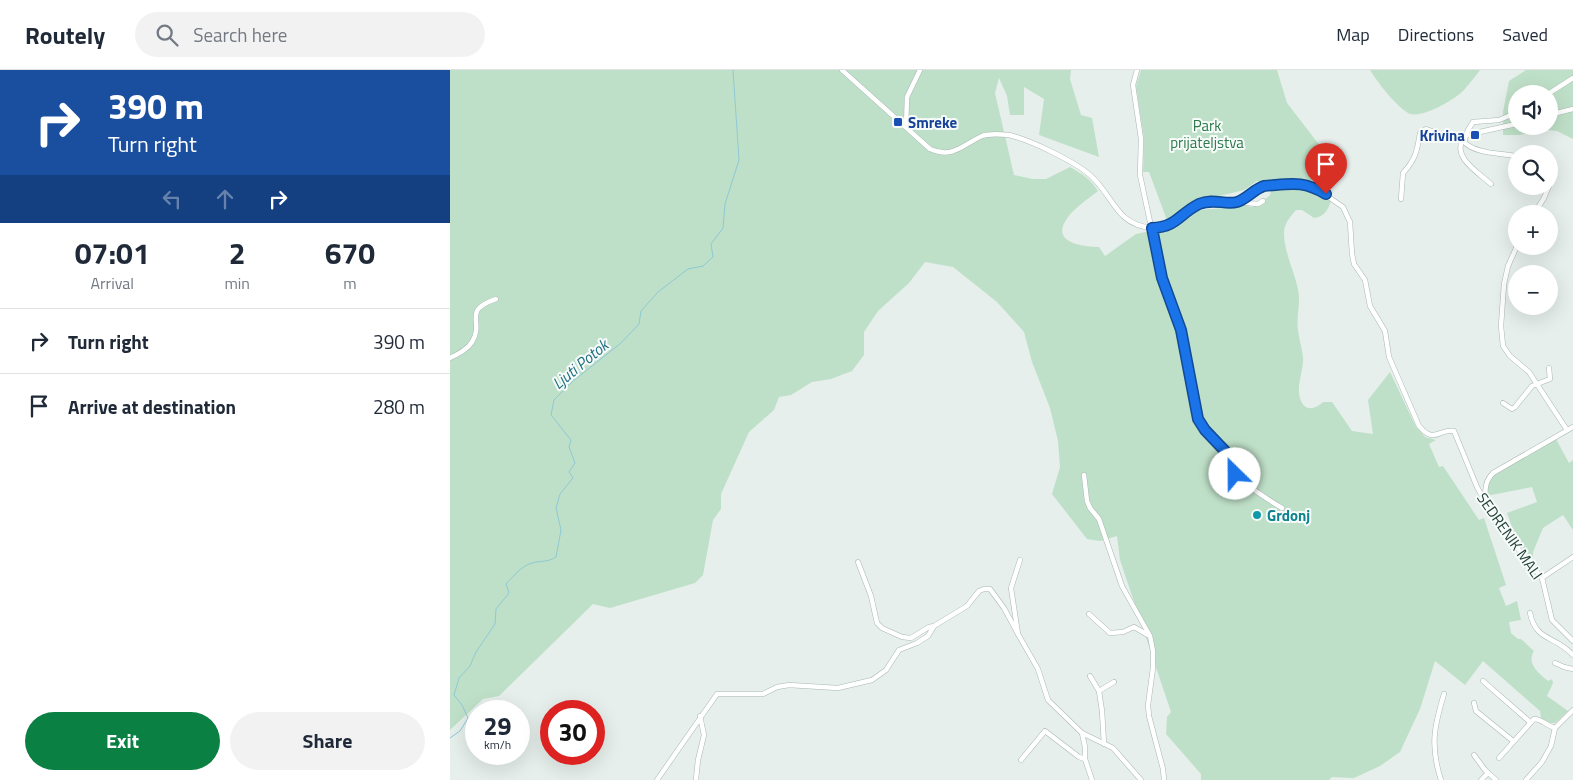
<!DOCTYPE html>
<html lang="en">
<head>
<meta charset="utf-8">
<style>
	body { margin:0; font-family:"Titillium Web",sans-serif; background:#f2f2f3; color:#1f2937; height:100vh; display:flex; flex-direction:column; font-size:19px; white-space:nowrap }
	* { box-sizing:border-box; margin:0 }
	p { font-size:16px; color:#747a83 }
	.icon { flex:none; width:28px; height:28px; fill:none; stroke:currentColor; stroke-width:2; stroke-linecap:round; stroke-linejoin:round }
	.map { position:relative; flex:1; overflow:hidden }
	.details { display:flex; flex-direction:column; background:#fff; width:450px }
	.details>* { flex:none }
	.banner { background:#1a4fa0; color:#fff; overflow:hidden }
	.controls { position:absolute; left:1058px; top:15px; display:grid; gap:10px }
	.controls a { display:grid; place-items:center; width:50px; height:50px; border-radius:50%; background:#fff; box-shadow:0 5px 20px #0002; font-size:25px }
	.speed { position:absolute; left:15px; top:630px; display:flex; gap:10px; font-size:25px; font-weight:700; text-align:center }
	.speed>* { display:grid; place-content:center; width:65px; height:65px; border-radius:50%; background:#fff; box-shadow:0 5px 20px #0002; line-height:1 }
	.speed small { font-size:12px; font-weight:400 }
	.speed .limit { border:8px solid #d22; background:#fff; color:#111 }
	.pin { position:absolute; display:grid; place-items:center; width:42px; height:42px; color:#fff; margin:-51px -21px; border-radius:50% 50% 50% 0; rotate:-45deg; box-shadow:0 0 5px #0007 }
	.pin .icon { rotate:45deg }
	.me { position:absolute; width:55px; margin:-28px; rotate:337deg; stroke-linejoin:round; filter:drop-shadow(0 0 4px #0008) }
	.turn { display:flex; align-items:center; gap:18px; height:105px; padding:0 25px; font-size:22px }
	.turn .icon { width:65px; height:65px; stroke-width:2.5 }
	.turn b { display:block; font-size:35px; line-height:42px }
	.lanes { display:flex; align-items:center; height:48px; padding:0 25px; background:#0003; justify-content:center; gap:25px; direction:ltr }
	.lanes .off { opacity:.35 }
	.eta { display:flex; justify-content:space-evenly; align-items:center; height:85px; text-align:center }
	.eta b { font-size:30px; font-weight:700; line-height:35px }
	.cta { display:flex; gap:10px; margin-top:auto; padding:10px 25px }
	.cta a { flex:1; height:58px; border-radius:30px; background:#0b8043; color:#fff; font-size:20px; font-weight:700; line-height:58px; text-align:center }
	.cta a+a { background:#f2f2f3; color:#1f2937 }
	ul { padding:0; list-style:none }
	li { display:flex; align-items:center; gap:15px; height:65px; padding:0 25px; border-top:1px solid #e0e1e3 }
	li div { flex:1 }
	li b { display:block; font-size:19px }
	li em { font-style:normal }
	header { display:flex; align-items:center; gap:30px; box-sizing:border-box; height:70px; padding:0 25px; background:#fff; border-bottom:1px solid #e0e1e3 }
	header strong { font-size:24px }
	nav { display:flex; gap:28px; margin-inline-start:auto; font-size:18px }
	.search { width:350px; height:45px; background:#f2f2f3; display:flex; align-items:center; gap:12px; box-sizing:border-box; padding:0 18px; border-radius:28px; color:#747a83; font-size:19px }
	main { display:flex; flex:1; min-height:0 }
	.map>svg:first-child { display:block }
</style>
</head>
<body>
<header>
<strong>Routely</strong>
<div class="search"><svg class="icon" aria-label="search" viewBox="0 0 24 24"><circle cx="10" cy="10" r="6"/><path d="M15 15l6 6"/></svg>Search here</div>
<nav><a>Map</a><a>Directions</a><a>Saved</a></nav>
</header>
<main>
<section class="details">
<div class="banner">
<div class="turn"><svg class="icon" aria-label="right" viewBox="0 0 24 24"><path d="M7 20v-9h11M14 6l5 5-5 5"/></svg><div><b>390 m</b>Turn right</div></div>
<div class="lanes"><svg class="icon off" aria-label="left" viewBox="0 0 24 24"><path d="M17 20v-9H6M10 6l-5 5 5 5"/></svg><svg class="icon off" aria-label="ahead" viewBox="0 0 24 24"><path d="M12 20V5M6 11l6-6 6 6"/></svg><svg class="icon" aria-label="right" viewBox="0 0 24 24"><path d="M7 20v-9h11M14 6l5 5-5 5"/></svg></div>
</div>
<div class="eta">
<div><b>07:01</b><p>Arrival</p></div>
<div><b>2</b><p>min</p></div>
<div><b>670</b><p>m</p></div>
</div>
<ul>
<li><svg class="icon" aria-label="right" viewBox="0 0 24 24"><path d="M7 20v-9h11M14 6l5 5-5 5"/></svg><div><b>Turn right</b></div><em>390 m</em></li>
<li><svg class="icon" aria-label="arrive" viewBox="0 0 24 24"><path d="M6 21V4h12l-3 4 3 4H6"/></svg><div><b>Arrive at destination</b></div><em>280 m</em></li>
</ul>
<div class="cta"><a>Exit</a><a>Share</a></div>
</section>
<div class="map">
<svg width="1123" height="710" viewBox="0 0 1123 710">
	<rect width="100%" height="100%" fill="#e6efeb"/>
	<g fill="#bfe0c8" fill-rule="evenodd">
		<path d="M0 0H621L620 9 631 45 642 48 649 87 589 65 594 29 574 17V45H560L557 26 549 8 545 23 564 105 583 109H596L620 97C632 104 640 108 648 121 638 129 626 137 618 147 599 172 631 177 649 177L655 186 686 164 700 161H712L726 158 736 147 748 140 776 138 785 134 802 137 809 135 820 125 822 118C852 116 856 115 881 131 878 140 874 147 864 148L852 140H846C840 147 834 154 834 163 834 182 844 200 848 219 851 233 846 246 848 260 849 269 852 278 853 287 854 300 846 315 850 328 854 342 865 340 873 332H882L902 361 923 364 918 330 940 302 966 357 975 367 986 370 979 374 989 397 993 396 1029 450 1034 448 1056 515 1049 518 1056 536 1067 531 1071 550 1059 552 1061 563 1068 569H1071L1084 581C1076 594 1089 603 1098 611L1102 609 1103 613 1097 626 1118 641 1105 653H1098L1091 648 1090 641 1033 591 1015 615 985 591 970 639 950 682 930 696 904 708 882 707 879 710H751V704L716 664 717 647 721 642 670 490 667 466 650 471 637 469 602 424 610 397 608 371 600 338 582 292 574 262 547 232 503 197 475 192 459 213 428 241 414 262V285L402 301 381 309 362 312 341 325 329 327 324 340 299 362 271 424V439L263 450 253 505 245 513 160 538 143 534 49 626 33 629 0 660Z"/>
		<polygon points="691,0 827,0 837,33 874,81 860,114 821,114 807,111 794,120 753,130 740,136 718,153 699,102 693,102 694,69 686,16"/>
		<path d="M920 0H1030C1025 7 1019 14 1013 21 1004 30 970 50 958 43 945 35 928 13 920 0Z"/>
		<path d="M1076 0H1123V69L1107 61 1098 60 1069 65H1053V42L1059 11ZM1066 24H1099V56H1066Z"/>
		<path d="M1106 369 1119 393 1123 390V460L1113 445 1093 458 1083 482V491L1066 469 1057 443 1087 432 1082 417 1036 426C1037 415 1040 407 1049 400Z"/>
	</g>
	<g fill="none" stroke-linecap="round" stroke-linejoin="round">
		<path stroke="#8ec9d4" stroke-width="1" d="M0 668 10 661 18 648 12 635 4 625 9 608 20 596 26 582 45 554 46 539 59 523 56 514C64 506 71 496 82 493 93 490 96 493 106 487L111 460 106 438 110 424 123 408 119 402 125 393 119 377 121 370 101 345 104 330 123 311 171 273 189 254 191 241 208 222 238 199 253 196 263 187 261 174 273 158 275 134 289 90 283 0"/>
		<defs>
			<g id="minor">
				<path d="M392 0 480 79C503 89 512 75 532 66 540 63 550 64 559 65 580 70 624 91 640 105 664 126 665 154 701 158 724 161 735 138 755 132 771 128 792 133 808 134L813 131"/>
				<path d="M687 0 683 15 691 69 690 105 712 208 731 260 748 349C753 361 763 366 771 375 778 384 779 395 785 403 790 412 822 432 832 438"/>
				<polyline points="1098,24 1123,8"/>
				<path d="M1066 43 1049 50 1023 52 1018 60 1014 72C1026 84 1050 83 1066 86"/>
				<polyline points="1099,45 1123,39"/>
				<polyline points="456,57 457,27 470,0"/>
				<polyline points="1016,65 1066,54"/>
				<path d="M1013 68C1002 88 1028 102 1041 114"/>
				<polyline points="1099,99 1100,103 1099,116"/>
				<path d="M951 129 953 103C966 89 967 81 970 63L976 59 996 66 1015 68"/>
				<path d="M786 132 809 117 846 113 858 115 867 119 893 137 900 152 902 184 904 194 915 210 920 236 935 261 939 287 969 356C985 375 989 358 1004 361L1027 417 1036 433 1071 483 1092 508 1102 550 1123 571"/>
				<polyline points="1084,144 1094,128 1099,116"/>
				<polyline points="1067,176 1058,196 1054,214 1051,256 1053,276 1060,286 1079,302 1117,360"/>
				<path d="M0 288C8 284 17 280 22 272 35 251 11 241 46 229"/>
				<polyline points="1053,333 1062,339 1065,337 1082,316 1100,309 1099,298"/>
				<polyline points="634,405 637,431 640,438 649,449 672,516 700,566 703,581 703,598 698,635 699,646 713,699 714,710"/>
				<path d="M1036 430C1034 419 1036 410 1043 403L1123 357"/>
				<polyline points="570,490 561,518 568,564 588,599 598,630 632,663 635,677 635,689 642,710"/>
				<polyline points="408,492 421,526 427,553 432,558 452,567 461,568 479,557 484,556"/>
				<polyline points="1092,508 1123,487"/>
				<path d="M1080 543C1086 572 1105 565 1123 585"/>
				<polyline points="639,544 660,563 673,562 684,557 698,565"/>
				<polyline points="1105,593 1114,597 1123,599"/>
				<polyline points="640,606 649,621"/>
				<polyline points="1033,611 1080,652"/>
				<polyline points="1024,633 1026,641 1063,671"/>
				<polyline points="632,663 663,678 691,710"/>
				<polyline points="654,674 652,641 649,621 664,612"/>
				<polyline points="1024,685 1035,700 1046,710"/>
				<path d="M1049 688 1084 649C1092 649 1097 656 1105 658"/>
				<polyline points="571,690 595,661 629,687 635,689"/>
				<polyline points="246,709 248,690 254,665 250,646"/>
				<polyline points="207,710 267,624 313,624 327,617 339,615 388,618 422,610 436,600 449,580 467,573 478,566 484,556 517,536 529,521 534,519 540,519 554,538 568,564"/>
				<path d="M991 710C980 676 984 657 994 624"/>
				<polyline points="1031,710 1038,703"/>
				<polyline points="1076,710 1092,692 1101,676 1105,658 1123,640"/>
			</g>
		</defs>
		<use href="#minor" stroke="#a8b8b2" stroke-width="5.5"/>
		<use href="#minor" stroke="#fff" stroke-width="4.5"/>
	</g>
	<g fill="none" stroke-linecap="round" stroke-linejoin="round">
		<defs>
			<path id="route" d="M785 404 775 381 755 360 748 349 731 260 712 208 702 158C727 157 729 144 749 134 763 128 775 135 787 132 797 129 804 119 814 116 841 114 852 110 876 124"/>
		</defs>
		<use href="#route" stroke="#114b97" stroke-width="12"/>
		<use href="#route" stroke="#1a73e8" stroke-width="9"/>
	</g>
	<g fill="#1a4fb4" stroke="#f7fbf9" stroke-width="2">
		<rect x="443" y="47" width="10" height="10" rx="2.5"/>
		<rect x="1020" y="60" width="10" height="10" rx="2.5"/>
	</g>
	<circle fill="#0f9aa8" stroke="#f7fbf9" stroke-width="2" cx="807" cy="445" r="5"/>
	<g text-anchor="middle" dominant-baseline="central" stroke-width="4" stroke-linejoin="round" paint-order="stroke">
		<g font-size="15" font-weight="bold" fill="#164399" stroke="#f7fbf9" text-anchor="start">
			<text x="458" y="52">Smreke</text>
			<text x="1015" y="65" text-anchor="end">Krivina</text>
		</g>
		<g font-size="15" fill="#2d7a4b" stroke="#f7fbf9">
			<text x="757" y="55">Park<tspan x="757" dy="17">prijateljstva</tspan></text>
		</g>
		<g font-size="15" font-weight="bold" fill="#0d838f" stroke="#f7fbf9" text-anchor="start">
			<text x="817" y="445">Grdonj</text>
		</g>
		<g font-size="15" fill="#24423a" stroke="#f7fbf9">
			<text transform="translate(1060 466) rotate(55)">SEDRENIK MALI</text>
		</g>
		<g font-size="16" font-style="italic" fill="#1c6f80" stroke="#f7fbf9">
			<text transform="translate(130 294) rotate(-40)">Ljuti Potok</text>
		</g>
	</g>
</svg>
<div class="controls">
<a><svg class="icon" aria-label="sound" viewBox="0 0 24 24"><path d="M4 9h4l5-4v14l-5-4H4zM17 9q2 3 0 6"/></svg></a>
<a><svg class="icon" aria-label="search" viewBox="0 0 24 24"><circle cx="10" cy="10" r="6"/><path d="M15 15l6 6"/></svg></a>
<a>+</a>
<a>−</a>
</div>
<div class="speed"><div>29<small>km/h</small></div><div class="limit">30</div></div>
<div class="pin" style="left:876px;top:124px;background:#d93025"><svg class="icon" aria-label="arrive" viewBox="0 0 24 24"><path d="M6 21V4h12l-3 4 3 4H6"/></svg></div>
<svg class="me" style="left:785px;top:404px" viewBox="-20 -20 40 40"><circle r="19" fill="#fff"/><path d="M0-13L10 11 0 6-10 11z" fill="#1a73e8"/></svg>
</div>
</main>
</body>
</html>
